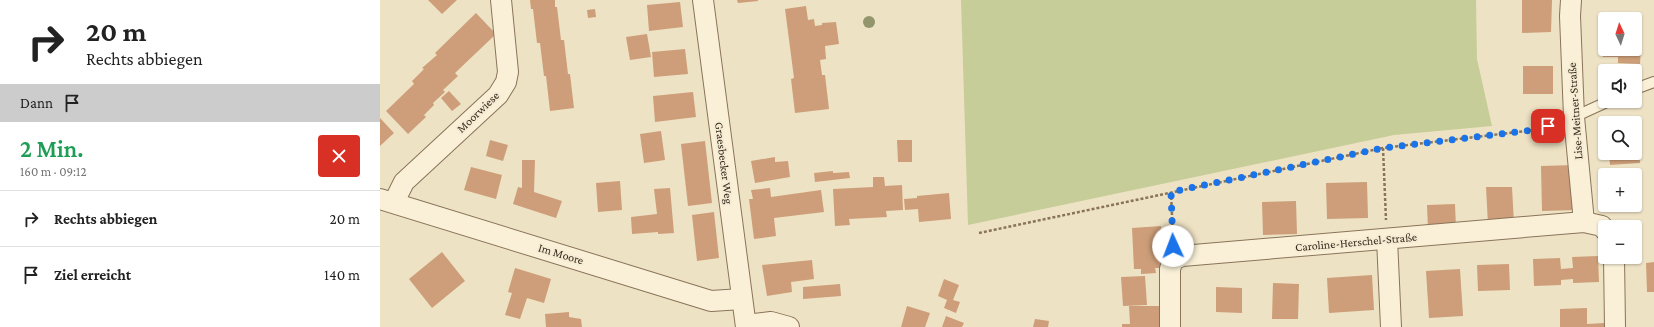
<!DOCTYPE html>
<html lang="de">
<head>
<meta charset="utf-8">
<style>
	body { margin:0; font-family:"Crimson Pro",serif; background:#f2f2f2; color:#222; height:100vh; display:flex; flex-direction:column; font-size:15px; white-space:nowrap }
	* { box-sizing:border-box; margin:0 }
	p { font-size:13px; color:#767676 }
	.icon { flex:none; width:22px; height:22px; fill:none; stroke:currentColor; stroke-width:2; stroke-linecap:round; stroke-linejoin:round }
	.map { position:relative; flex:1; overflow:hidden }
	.drawer { display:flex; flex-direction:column; background:#fff; width:380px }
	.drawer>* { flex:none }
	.banner { background:#fff; color:#222; overflow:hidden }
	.needle { width:26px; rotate:356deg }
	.tools { position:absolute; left:1218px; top:12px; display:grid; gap:8px }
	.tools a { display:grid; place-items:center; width:44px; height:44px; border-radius:4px; background:#fff; box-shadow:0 1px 3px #0004; font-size:20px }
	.pin { position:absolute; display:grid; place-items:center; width:34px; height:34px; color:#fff; margin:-17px; border-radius:8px; box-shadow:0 2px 6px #0006 }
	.me { position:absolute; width:44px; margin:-22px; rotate:358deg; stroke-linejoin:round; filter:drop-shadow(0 0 3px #0008) }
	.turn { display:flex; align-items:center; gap:14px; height:84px; padding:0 20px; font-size:18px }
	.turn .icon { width:52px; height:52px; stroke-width:2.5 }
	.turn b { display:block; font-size:28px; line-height:34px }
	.then { display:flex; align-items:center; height:38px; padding:0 20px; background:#0003; gap:8px; font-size:15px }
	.round { display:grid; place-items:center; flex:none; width:42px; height:42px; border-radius:4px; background:#f2f2f2 }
	.overview { display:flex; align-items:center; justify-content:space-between; height:68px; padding:0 20px }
	h1 { font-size:24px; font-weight:600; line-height:30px; color:#1e9e55 }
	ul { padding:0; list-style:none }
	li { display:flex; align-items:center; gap:12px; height:56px; padding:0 20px; border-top:1px solid #e0e0e0 }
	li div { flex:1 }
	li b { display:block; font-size:15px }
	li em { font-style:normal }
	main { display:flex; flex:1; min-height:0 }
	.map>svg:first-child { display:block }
</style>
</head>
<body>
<main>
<section class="drawer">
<div class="banner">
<div class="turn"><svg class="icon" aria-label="right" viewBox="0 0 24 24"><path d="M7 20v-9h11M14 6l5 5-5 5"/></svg><div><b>20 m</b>Rechts abbiegen</div></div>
<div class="then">Dann<svg class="icon" aria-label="arrive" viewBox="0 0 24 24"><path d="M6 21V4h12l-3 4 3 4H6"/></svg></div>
</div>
<div class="overview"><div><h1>2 Min.</h1><p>160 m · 09:12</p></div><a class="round" style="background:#d93025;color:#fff"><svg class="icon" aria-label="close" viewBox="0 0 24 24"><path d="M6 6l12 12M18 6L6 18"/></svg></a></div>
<ul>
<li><svg class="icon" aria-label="right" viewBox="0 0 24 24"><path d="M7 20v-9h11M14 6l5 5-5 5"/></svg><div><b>Rechts abbiegen</b></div><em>20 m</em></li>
<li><svg class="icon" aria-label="arrive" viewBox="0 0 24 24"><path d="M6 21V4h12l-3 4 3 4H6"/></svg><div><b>Ziel erreicht</b></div><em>140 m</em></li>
</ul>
</section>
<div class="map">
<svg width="1274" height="327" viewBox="0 0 1274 327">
	<rect width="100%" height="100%" fill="#eee2c4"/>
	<polygon fill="#c6cd98" points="581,0 1096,0 1097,59 1112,126 1014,135 588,225"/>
	<g fill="#cd9e79">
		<polygon points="48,0 77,0 62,14"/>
		<polygon points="150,0 175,0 175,7 177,7 181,40 184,40 188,74 190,74 194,108 170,111 166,76 164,76 160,43 157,43 153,9 151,9"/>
		<polygon points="357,0 378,0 378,1 358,3"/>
		<polygon points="1142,0 1172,0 1171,32 1142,33"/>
		<polygon points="300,2 303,27 269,31 267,5"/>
		<polygon points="426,6 428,20 434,19 435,26 442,25 442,23 456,22 459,44 445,46 446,59 440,60 442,75 445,75 449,109 415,113 411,79 414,78 405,9"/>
		<polygon points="215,9 216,17 208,18 207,10"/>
		<polygon points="96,13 116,34 75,73 78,76 63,90 65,92 53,103 54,105 44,115 46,117 28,134 6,111 34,84 32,81 44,69 42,68 57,55 55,53"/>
		<polygon points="1255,30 1262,30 1260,64 1238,63 1238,57 1223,57 1224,34 1225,34 1225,49 1255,49"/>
		<polygon points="267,34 271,57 250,60 246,37"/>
		<polygon points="305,49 308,74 274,77 272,52"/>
		<rect x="1143" y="66" width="30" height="28"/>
		<polygon points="69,91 81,104 72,111 61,98"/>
		<polygon points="313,92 316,117 275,122 273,96"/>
		<polygon points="0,118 14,133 0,146"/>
		<polygon points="1258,121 1260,163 1230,165 1229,153 1255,153 1255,123 1237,123 1237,122"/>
		<polygon points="281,131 285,160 264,163 260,134"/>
		<polygon points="110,140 128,145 123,161 106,156"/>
		<polygon points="517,140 532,140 532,162 518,162"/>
		<polygon points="325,141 332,203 308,206 301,144"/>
		<polygon points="395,157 395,162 408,161 410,177 375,183 371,161"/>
		<polygon points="142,160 155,160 154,192 182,201 176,218 133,204 138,187 142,188"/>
		<polygon points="1196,165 1198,210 1162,211 1161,166"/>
		<polygon points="91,167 122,175 116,199 84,190"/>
		<polygon points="453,171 453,173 469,172 470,178 435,182 434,173"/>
		<polygon points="493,177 504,177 505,186 522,185 523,210 506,211 507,217 469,219 470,225 455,226 453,189 493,187"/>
		<polygon points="240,181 242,210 218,212 216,183"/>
		<polygon points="987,182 988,218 947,219 946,183"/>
		<polygon points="1106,187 1132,187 1134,224 1108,225"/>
		<polygon points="290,188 294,233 278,234 278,232 252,234 251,217 277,214 274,189"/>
		<polygon points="390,188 391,197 441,190 444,212 394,218 396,236 374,239 369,199 373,199 371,190"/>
		<polygon points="569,193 571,219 539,222 538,209 525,210 524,199 537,198 537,196"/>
		<polygon points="916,201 917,234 883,235 882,202"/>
		<polygon points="1075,204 1076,229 1048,230 1047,205"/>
		<polygon points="334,212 339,258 317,261 312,215"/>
		<polygon points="781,226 784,268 775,268 776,273 761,274 761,269 754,269 752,228"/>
		<polygon points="62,252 85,281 52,308 29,279"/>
		<polygon points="1218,256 1219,282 1193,283 1193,279 1181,280 1181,285 1154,286 1153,259 1180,258 1181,269 1193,268 1192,257"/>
		<polygon points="432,260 434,279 411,282 412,292 387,296 382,265"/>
		<polygon points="1274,262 1274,292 1267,292 1266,263"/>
		<polygon points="1129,264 1130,290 1098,291 1097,265"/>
		<polygon points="135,268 171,279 164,303 147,298 140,319 125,315 132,293 128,292"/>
		<polygon points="1080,269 1083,316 1049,318 1046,271"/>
		<polygon points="992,275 994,310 949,313 947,278"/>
		<polygon points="765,276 767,305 743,306 741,277"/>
		<polygon points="564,279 579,285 573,300 580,302 576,313 564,308 567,300 558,296"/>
		<polygon points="893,283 919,284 918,319 892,319"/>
		<polygon points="460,284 461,296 423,299 423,287"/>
		<polygon points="836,287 862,288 862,313 836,312"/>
		<polygon points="527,306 550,313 545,327 521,327"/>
		<polygon points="749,306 779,306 780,327 742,327 742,324 750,324"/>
		<polygon points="1207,308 1207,324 1225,323 1225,327 1180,327 1180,309"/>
		<polygon points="189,312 189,317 201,319 202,327 166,327 165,314"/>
		<polygon points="566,316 584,323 582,327 562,327"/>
		<polygon points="655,319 669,321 668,327 653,327"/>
	</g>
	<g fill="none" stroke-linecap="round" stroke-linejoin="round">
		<defs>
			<g id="lane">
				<polyline points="1255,89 1274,82"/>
				<polyline points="1194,117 1229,101"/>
			</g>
			<g id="street">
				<polyline points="323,0 366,327"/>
				<polyline points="1191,0 1190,16 1194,117 1204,222"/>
				<polyline points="0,199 331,301 362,299"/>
				<polyline points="14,202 24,182 118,95 126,82 128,72 121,0"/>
				<polyline points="1007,239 1011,327"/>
				<polyline points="1234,257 1235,327"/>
				<polyline points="366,325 391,322 409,327"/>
				<polyline points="790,327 790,269 793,260 802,256 1204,222 1222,226 1225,230"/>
			</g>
		</defs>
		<use href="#lane" stroke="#89745a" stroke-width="12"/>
		<use href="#street" stroke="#89745a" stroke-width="22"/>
		<g stroke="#89745a" stroke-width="2.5" stroke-dasharray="3 2" stroke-linecap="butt">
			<polyline points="1003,148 1006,220"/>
			<polyline points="791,192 793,239"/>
			<polyline points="599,233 1003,148 1154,130 1176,123"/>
		</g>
		<use href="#lane" stroke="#f9f0d7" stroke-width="10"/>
		<use href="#street" stroke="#f9f0d7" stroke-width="20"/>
	</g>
	<circle fill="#93956d" cx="489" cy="22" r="6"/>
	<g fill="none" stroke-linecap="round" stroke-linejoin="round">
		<polyline stroke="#1a73e8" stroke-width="7" stroke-dasharray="0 12.6" points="793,246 791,192 1003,148 1154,130 1168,126"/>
	</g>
	<g text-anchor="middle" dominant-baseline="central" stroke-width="4" stroke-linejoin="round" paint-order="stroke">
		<g font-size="12" fill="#392c1e" stroke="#f6ecd4">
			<text transform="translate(1195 111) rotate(-94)">Lise-Meitner-Straße</text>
			<text transform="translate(98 112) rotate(-44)">Moorwiese</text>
			<text transform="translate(344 163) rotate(83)">Graesbecker Weg</text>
			<text transform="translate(976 242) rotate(-5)">Caroline-Herschel-Straße</text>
			<text transform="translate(181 254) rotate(17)">Im Moore</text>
		</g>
	</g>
</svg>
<div class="tools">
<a><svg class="needle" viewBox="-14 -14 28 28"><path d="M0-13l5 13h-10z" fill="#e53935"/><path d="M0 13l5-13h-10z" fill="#767676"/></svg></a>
<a><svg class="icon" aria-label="sound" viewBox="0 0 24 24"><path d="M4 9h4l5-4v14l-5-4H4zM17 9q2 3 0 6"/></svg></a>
<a><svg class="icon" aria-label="search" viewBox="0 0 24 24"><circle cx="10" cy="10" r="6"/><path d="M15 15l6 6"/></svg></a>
<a>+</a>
<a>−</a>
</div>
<div class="pin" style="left:1168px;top:126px;background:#d93025"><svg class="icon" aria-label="arrive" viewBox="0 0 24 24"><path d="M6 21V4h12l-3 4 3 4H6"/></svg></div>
<svg class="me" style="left:793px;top:246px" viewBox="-20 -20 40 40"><circle r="19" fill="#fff"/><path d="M0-13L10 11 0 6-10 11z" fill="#1a73e8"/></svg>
</div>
</main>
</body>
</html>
